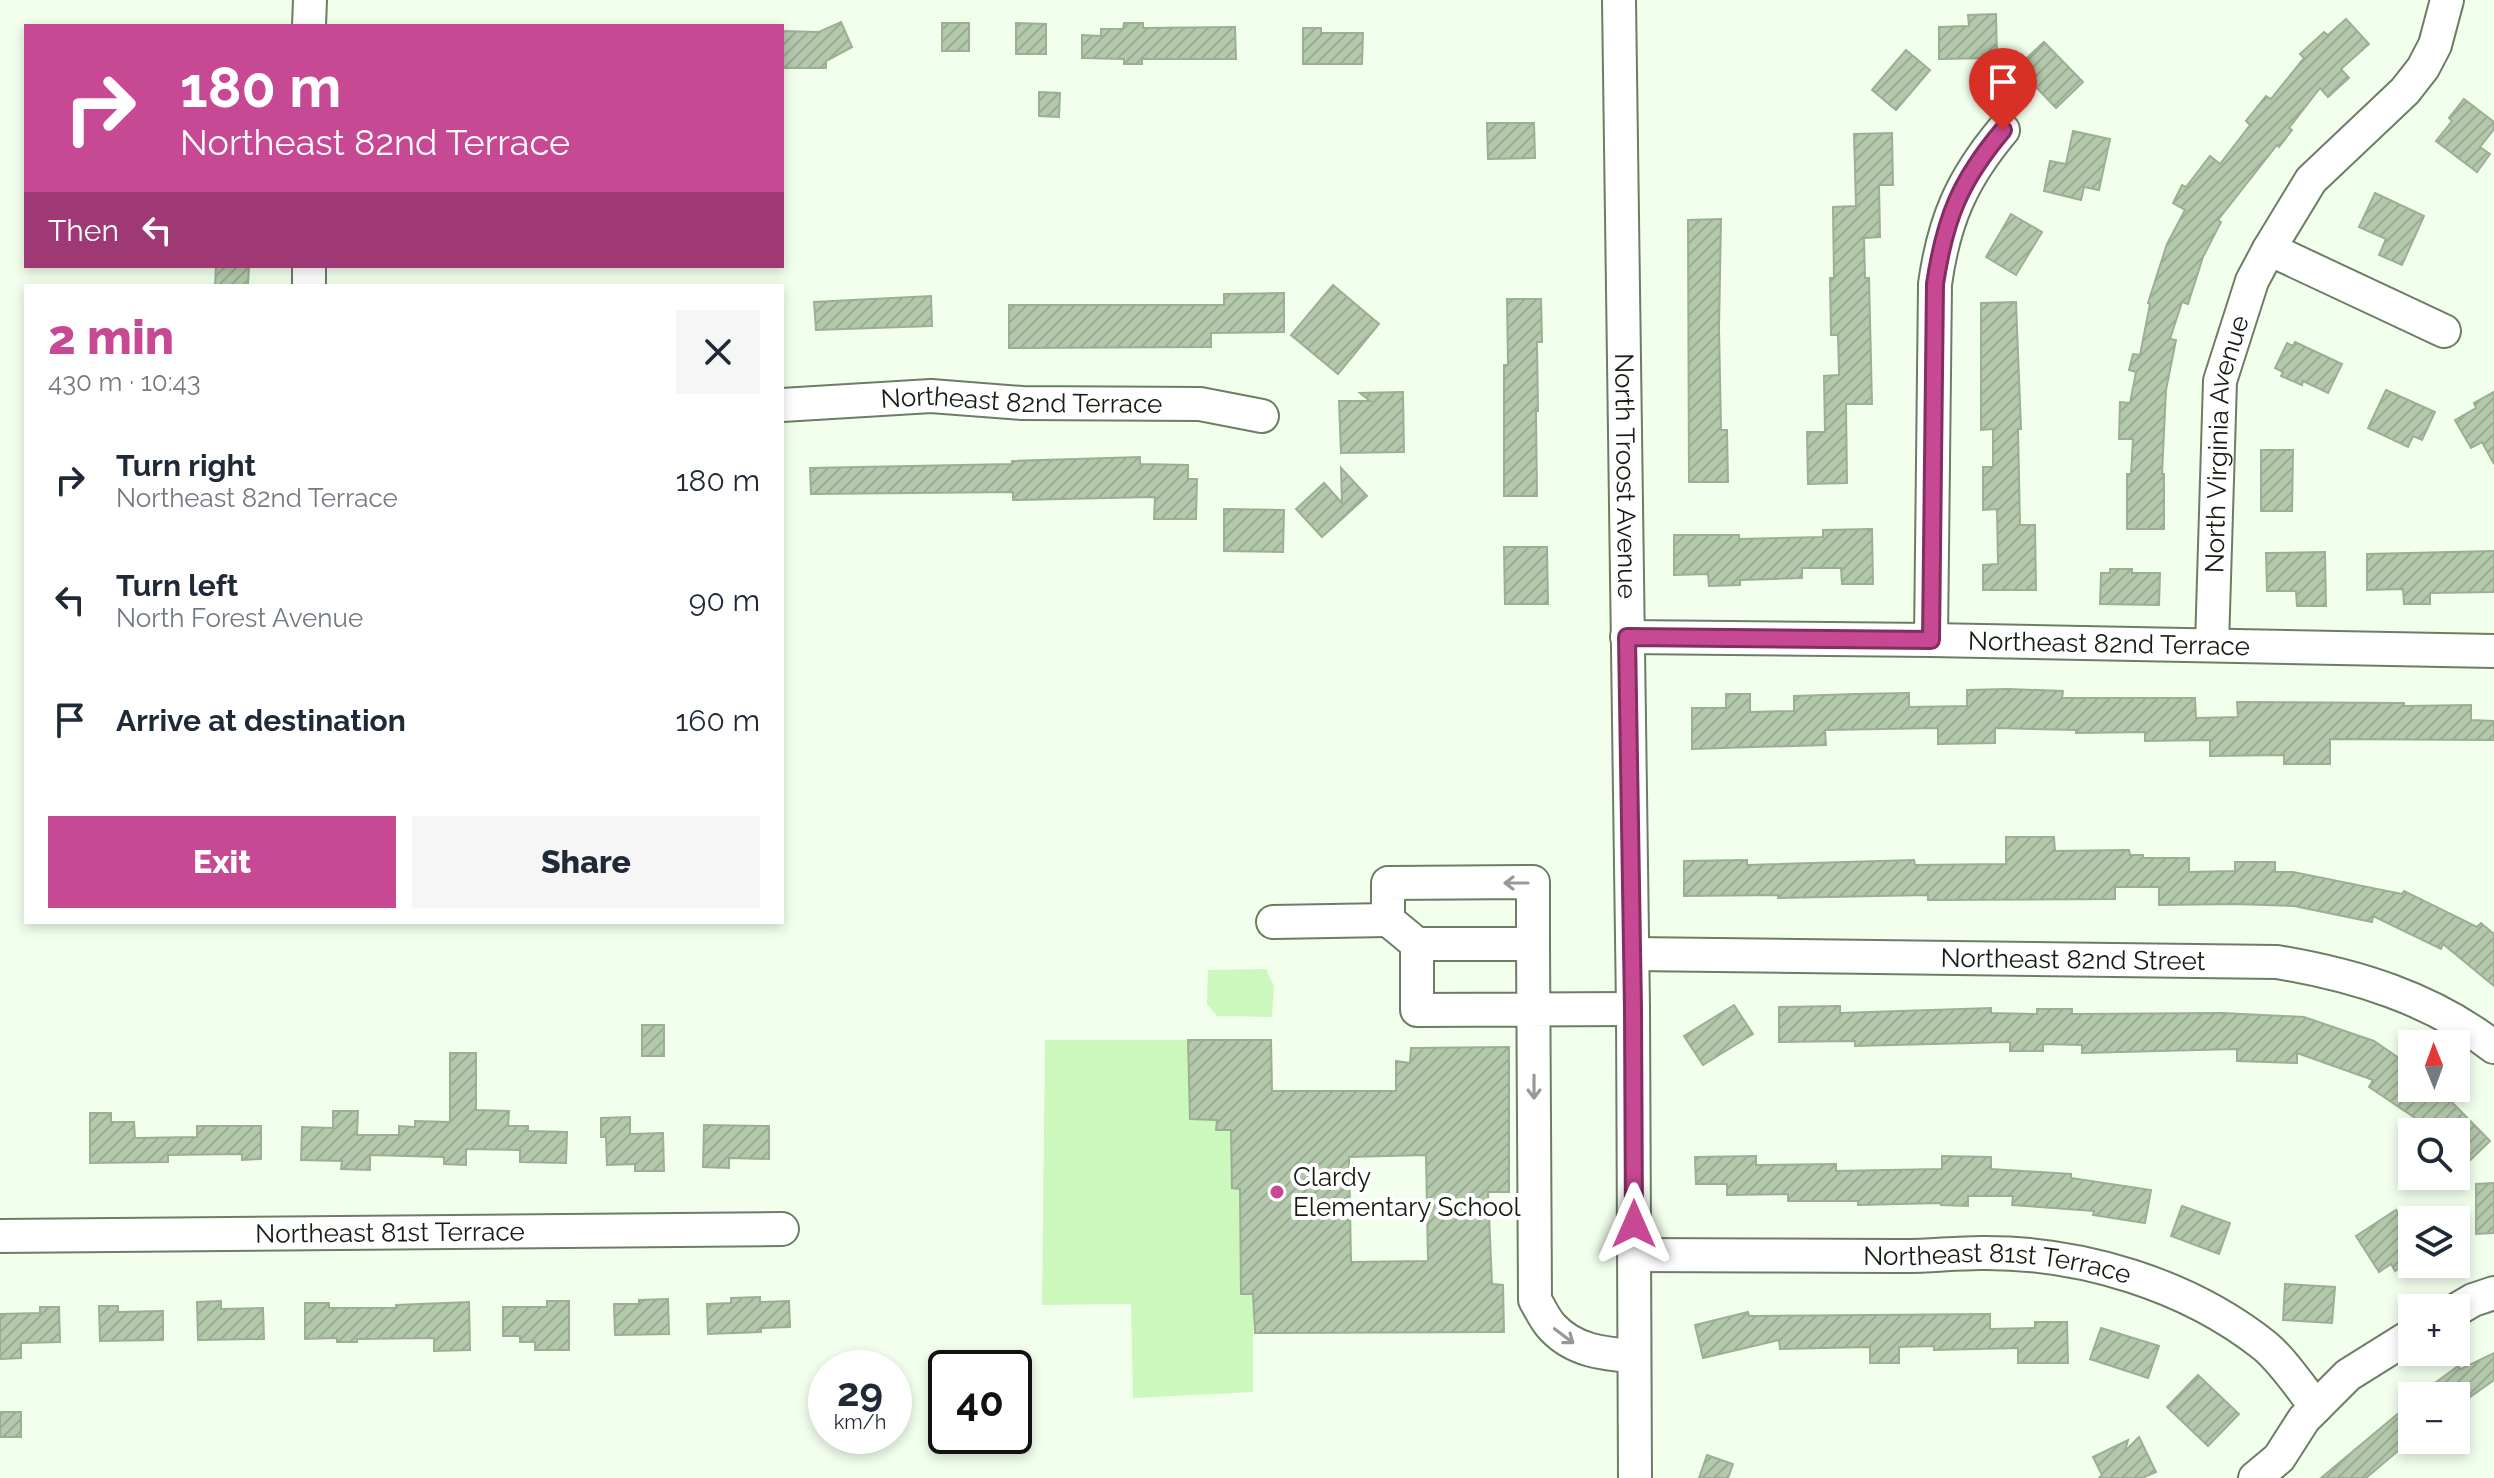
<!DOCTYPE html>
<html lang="en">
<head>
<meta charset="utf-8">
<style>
	body { margin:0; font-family:Raleway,sans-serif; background:#f6f6f7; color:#1f2937; height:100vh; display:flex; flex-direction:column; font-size:30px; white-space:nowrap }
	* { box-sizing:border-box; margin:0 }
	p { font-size:26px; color:#747a83 }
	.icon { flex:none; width:44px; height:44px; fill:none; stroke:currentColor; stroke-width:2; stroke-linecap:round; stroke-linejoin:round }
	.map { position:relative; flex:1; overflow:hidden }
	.details { position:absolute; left:24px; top:284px; width:760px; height:640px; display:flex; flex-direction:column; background:#fff; border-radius:0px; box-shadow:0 4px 12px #0003 }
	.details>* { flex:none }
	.banner { position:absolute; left:24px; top:24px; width:760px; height:244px; border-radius:0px; box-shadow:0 4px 12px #0003; background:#c74893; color:#fff; overflow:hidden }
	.needle { width:52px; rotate:359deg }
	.buttons { position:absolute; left:2398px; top:1030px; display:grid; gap:16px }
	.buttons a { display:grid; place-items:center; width:72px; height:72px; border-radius:0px; background:#fff; box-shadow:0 4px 12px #0003; font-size:40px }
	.speed { position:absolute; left:808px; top:1350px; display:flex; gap:16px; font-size:40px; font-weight:700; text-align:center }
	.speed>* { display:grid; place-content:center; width:104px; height:104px; border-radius:50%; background:#fff; box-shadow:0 4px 12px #0003; line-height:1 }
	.speed small { font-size:20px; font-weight:400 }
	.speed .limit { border:4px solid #111; border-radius:12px; background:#fff; color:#111 }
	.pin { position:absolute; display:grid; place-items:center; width:68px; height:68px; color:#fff; margin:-82px -34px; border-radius:50% 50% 50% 0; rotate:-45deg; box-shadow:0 0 8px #0007 }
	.pin .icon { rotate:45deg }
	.me { position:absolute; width:88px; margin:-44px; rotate:0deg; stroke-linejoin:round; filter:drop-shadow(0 0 6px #0008) }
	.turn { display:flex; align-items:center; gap:28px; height:168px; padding:0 24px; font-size:36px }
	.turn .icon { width:104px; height:104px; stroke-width:2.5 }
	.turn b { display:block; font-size:56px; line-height:68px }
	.then { display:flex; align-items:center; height:76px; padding:0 24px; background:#0003; gap:16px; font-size:30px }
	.round { display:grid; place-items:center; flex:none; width:84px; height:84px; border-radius:0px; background:#f6f6f7 }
	.summary { display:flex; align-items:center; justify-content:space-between; height:136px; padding:0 24px }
	h1 { font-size:48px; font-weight:800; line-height:60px; color:#c74893 }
	.primary-button { display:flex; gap:16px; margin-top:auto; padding:16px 24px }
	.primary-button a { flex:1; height:92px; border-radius:0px; background:#c74893; color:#fff; font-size:32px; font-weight:800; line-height:92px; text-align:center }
	.primary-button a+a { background:#f6f6f7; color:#1f2937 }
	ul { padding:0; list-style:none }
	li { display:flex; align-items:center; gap:24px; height:120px; padding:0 24px }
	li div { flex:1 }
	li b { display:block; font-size:30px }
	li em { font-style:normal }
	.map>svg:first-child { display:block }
</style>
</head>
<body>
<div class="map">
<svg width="2494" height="1478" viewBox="0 0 2494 1478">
	<defs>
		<pattern id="building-hatch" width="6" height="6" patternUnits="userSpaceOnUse" patternTransform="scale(2)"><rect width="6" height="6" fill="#b4c9ac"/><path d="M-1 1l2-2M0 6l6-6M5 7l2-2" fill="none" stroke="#9aac93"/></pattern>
	</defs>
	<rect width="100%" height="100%" fill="#f2ffed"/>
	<g fill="#cdf8bd">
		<polygon points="1266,969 1274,986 1272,1017 1217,1016 1207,1004 1208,970"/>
		<polygon points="1045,1040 1188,1040 1190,1119 1217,1120 1216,1130 1231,1130 1232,1188 1240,1189 1241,1294 1253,1294 1253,1392 1133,1398 1131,1304 1042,1305"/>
	</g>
	<g fill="url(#building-hatch)" stroke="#9baf93" stroke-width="2" fill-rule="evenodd">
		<polygon points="1996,14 1997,58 1939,59 1939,27 1969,26 1968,15"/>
		<polygon points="2346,19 2369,44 2341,69 2349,78 2328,97 2320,88 2289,128 2292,130 2279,147 2277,145 2218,220 2221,222 2203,257 2188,304 2182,302 2170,339 2176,340 2166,390 2162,474 2164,474 2164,529 2127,529 2127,474 2131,474 2133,439 2119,439 2120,402 2130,403 2136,372 2129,370 2133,354 2140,355 2150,304 2148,303 2167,244 2185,210 2173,203 2182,185 2186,187 2210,156 2220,164 2250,125 2246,121 2266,96 2271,99 2304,58 2300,54 2324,32 2328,35"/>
		<polygon points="841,22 852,47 826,61 826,68 782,68 782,31 819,32"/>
		<rect x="942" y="23" width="27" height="28"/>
		<polygon points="1016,23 1046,24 1046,54 1016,54"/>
		<polygon points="1124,23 1143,23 1143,28 1235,27 1236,59 1142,59 1142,64 1124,64 1124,59 1082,58 1082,35 1101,36 1101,29 1123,29"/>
		<polygon points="1303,28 1321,28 1321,33 1363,33 1362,64 1303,64"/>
		<polygon points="2044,42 2083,82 2056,108 2017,67"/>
		<polygon points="1906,50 1930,70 1896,110 1872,90"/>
		<polygon points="1039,92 1060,93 1059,117 1039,116"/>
		<polygon points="2464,99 2494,122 2494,129 2480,147 2490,154 2477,172 2436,141 2452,121 2449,118"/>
		<polygon points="1487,123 1534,123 1535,158 1488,159"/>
		<polygon points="2073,131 2110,139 2099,190 2084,187 2081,200 2044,191 2050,161 2066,164"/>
		<polygon points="1892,133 1893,185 1879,185 1880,237 1864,238 1865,278 1869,278 1872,404 1846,404 1847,483 1808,484 1807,432 1825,432 1824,376 1839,375 1838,335 1831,335 1830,278 1834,278 1833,207 1856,206 1854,134"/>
		<polygon points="2375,193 2424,216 2402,265 2379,255 2386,239 2359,227"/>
		<polygon points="2011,214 2042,232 2016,275 1986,257"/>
		<polygon points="1721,219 1719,328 1721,430 1727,430 1728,482 1689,482 1688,220"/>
		<polygon points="216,266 249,266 248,286 215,286"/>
		<polygon points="1333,285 1379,324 1338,374 1291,335"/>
		<polygon points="1284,293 1284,332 1211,333 1211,347 1009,348 1009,305 1224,305 1224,294"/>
		<polygon points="931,296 932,326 816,330 814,302"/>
		<polygon points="1507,299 1541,299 1542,342 1537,342 1538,411 1536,411 1537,496 1504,496 1504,365 1508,365"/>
		<polygon points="2016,302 2021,429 2018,429 2020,525 2035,525 2036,590 1983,590 1983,565 1998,564 1997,509 1983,510 1983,467 1993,467 1993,429 1981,430 1981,303"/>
		<polygon points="2295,342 2342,364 2328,393 2303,381 2302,385 2281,376 2283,372 2275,368 2287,343 2293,346"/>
		<polygon points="2386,390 2435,412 2422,440 2413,436 2408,447 2368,428"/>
		<polygon points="1403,392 1404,452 1341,453 1339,401 1370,401 1360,393"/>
		<polygon points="2494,392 2494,464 2482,442 2471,448 2455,420 2476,408 2474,403"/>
		<polygon points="2261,450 2293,450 2292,511 2261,511"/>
		<polygon points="1140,457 1140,464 1188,465 1188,479 1197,479 1196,519 1154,519 1155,497 1013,500 1013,492 811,494 810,468 1012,464 1012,461"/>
		<polygon points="1341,468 1367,496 1322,537 1296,509 1324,483 1342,503"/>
		<polygon points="1224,509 1284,510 1283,552 1224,551"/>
		<polygon points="1872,529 1873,584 1842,584 1841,568 1802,568 1802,578 1740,580 1740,585 1709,586 1708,574 1674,575 1674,535 1739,535 1739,539 1823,537 1823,530"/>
		<polygon points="1504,547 1547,547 1548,604 1505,604"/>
		<polygon points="2494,551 2494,592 2430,593 2430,604 2404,604 2403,589 2367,590 2367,554"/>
		<polygon points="2325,552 2326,606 2297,606 2296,591 2267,591 2266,553"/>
		<polygon points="2110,569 2132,569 2132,573 2160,573 2159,605 2100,604 2101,573 2110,573"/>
		<polygon points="2008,689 2063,691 2062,698 2195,698 2196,718 2238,717 2237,702 2404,703 2404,706 2471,705 2471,720 2494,721 2494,740 2330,739 2330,764 2284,764 2284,755 2210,756 2210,740 2145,741 2145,732 2076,733 2076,730 1995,728 1995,743 1938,744 1938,728 1825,730 1826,745 1692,749 1692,708 1726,708 1726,694 1750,694 1750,712 1794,711 1794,696 1856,694 1909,693 1909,707 1967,706 1967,690"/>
		<polygon points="2006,837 2054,837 2055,851 2129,850 2130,855 2143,855 2143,858 2189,858 2189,872 2235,871 2235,862 2275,862 2275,872 2293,872 2402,894 2404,891 2477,927 2481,923 2494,934 2494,986 2443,944 2441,949 2373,916 2372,922 2294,906 2235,904 2159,905 2159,887 2115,887 2115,899 1928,900 1928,895 1778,898 1778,895 1684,896 1684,861 1747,860 1747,865 1914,860 1915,865 2006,864"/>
		<polygon points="1734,1005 1753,1034 1703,1065 1684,1036"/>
		<polygon points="1840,1006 1840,1013 1991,1008 1991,1013 2037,1014 2037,1009 2072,1009 2072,1014 2222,1013 2304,1017 2374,1041 2412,1067 2412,1088 2438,1088 2490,1141 2456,1174 2456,1132 2429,1132 2418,1120 2369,1087 2373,1080 2297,1053 2297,1063 2237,1061 2237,1049 2082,1053 2082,1045 2043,1044 2043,1051 2010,1051 2010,1042 1855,1046 1855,1041 1779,1042 1779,1007"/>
		<rect x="642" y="1025" width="22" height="31"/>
		<path d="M1188 1040H1271L1272 1091H1396V1061L1410 1063 1411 1048 1509 1047V1192H1488L1492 1284 1503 1285 1504 1332 1255 1333 1253 1294H1241L1240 1189 1232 1188 1231 1130H1216L1217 1120 1190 1119ZM1426 1155 1428 1261 1351 1262 1349 1157Z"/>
		<polygon points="450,1053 476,1053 476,1110 509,1111 508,1126 528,1126 528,1131 567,1132 566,1163 520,1162 520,1150 466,1149 466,1165 444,1164 444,1157 370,1155 370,1170 341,1169 342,1161 301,1160 302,1127 333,1128 333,1111 358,1111 357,1135 399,1135 399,1126 415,1127 415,1121 450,1122"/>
		<polygon points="90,1113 111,1113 111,1122 134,1122 135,1138 197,1137 197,1126 261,1126 261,1159 242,1160 242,1154 168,1155 168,1162 90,1163"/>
		<polygon points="630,1117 630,1134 663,1133 664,1171 635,1171 635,1164 607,1165 606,1137 601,1137 601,1118"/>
		<polygon points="704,1125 769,1126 769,1159 729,1158 729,1168 703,1167"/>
		<polygon points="1756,1156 1756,1165 1836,1164 1836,1171 1942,1169 1942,1156 1991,1157 1991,1169 2071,1174 2071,1178 2151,1190 2145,1223 2093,1215 2094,1211 2012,1205 2013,1196 1968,1196 1968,1206 1941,1205 1941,1203 1858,1205 1858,1201 1788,1201 1788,1194 1727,1195 1727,1184 1696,1184 1695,1157"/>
		<polygon points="2494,1183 2494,1233 2476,1234 2476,1184"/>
		<polygon points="2182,1206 2230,1223 2219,1254 2171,1236"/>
		<polygon points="2396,1210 2412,1235 2412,1261 2395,1271 2391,1264 2379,1272 2356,1236"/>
		<polygon points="2285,1284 2335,1287 2332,1323 2283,1320"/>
		<polygon points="760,1297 760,1302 789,1301 790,1327 761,1328 761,1332 708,1334 707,1304 731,1303 731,1298"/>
		<polygon points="668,1299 669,1334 615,1335 614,1304 639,1304 639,1300"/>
		<polygon points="221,1301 221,1309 263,1308 264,1339 198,1340 197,1302"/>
		<polygon points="547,1301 569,1301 569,1350 535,1350 535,1342 520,1342 520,1336 503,1336 503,1307 547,1307"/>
		<polygon points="469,1302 470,1350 434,1351 434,1338 357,1339 357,1342 337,1342 337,1338 305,1339 305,1303 329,1303 329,1308 396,1308 396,1305"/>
		<polygon points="99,1306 118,1306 118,1312 163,1311 163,1340 100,1341"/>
		<polygon points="40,1307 59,1307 60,1342 21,1343 21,1358 0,1359 0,1314 40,1313"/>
		<polygon points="1748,1312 1749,1316 1990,1314 1990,1329 2035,1328 2035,1322 2067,1322 2068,1363 2018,1363 2018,1348 1934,1350 1934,1346 1899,1347 1899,1363 1870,1363 1870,1347 1780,1349 1779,1340 1703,1358 1695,1325"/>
		<polygon points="2101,1328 2159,1346 2148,1378 2090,1359"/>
		<polygon points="2494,1353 2494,1380 2456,1407 2456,1396 2417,1396 2458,1366 2461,1369"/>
		<polygon points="2198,1375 2239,1414 2208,1446 2167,1407"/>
		<polygon points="2412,1402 2412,1439 2366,1478 2321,1478"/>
		<rect x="0" y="1412" width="21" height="25"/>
		<polygon points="2139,1437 2156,1472 2142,1478 2099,1478 2102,1475 2093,1457 2128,1440 2125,1451"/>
		<polygon points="1707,1455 1733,1464 1728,1478 1699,1478"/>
	</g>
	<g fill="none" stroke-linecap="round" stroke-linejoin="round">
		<defs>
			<g id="minor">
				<path id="s1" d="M1619 0 1633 1009 1635 1478"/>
				<polyline points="309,26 310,0"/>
				<polyline points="2269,249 2444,331"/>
				<polyline points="309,286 309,266"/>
				<path id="s2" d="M782 405 931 396 1022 403 1200 404 1262 416"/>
				<path id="s3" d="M1627 637 1931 640 2494 651"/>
				<path d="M1931 640 1935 284C1944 220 1962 179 2003 130"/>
				<path id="s4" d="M2212 645 2220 381 2252 281 2269 249 2311 180 2405 91 2423 68 2435 45 2447 0"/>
				<polyline points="1273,922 1388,920"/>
				<polyline points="1417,944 1388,920 1388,883 1533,882 1533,944"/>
				<path id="s5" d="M1633 954 2277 962C2355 975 2431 998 2494 1047"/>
				<path d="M1633 1009 1417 1010V944H1533L1535 1300C1540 1308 1545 1320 1552 1327 1574 1351 1604 1354 1634 1356"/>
				<path id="s6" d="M0 1236 782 1229"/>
				<path id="s7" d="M1634 1255C1721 1255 1808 1256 1895 1256 1924 1257 1952 1253 1981 1253 2080 1252 2187 1284 2265 1346 2283 1361 2301 1388 2316 1407"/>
				<polyline points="2456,1310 2473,1300 2494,1293"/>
				<polyline points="2255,1478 2279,1458 2304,1419 2348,1375 2412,1335"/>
			</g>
		</defs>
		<use href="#minor" stroke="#6b7e64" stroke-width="36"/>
		<use href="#minor" stroke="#fff" stroke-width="32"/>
	</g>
	<defs><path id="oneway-shaft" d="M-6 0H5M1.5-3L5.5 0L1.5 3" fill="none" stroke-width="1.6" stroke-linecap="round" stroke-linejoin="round" transform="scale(2)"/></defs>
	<g stroke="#969a95">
		<use href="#oneway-shaft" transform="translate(1516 883) rotate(180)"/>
		<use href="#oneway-shaft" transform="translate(1534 1087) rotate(90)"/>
		<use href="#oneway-shaft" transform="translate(1564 1336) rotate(37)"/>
	</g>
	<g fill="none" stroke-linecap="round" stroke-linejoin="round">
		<defs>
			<path id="route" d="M1634 1224 1633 1009 1627 637 1931 640 1935 284C1945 218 1960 181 2003 130"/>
		</defs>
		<use href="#route" stroke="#812f60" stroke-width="20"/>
		<use href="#route" stroke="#c74893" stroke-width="14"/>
	</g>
	<circle fill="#c74893" stroke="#fff" stroke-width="3" cx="1277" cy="1192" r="8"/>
	<g text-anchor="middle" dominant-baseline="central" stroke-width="8" stroke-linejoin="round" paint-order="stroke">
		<g font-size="26" fill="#161e14" stroke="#fff">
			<text stroke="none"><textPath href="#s2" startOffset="240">Northeast 82nd Terrace</textPath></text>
			<text stroke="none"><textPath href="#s4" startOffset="202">North Virginia Avenue</textPath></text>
			<text stroke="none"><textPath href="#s1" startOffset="476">North Troost Avenue</textPath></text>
			<text stroke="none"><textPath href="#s3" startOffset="482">Northeast 82nd Terrace</textPath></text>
			<text stroke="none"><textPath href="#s5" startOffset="440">Northeast 82nd Street</textPath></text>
			<text stroke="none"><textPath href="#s6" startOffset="390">Northeast 81st Terrace</textPath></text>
			<text stroke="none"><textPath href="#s7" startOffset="364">Northeast 81st Terrace</textPath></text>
		</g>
		<g font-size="26" fill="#161e14" stroke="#fff" text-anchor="start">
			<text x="1293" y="1177">Clardy<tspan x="1293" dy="30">Elementary School</tspan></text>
		</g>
	</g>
</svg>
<div class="buttons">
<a><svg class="needle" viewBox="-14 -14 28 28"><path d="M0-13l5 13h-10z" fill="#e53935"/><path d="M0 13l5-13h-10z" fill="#747a83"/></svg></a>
<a><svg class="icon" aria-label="search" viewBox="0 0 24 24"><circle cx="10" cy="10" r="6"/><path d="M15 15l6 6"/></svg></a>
<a><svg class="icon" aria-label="layers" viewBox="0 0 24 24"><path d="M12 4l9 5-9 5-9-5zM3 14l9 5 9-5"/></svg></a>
<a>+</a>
<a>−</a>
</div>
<div class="speed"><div>29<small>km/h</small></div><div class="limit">40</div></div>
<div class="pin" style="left:2003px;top:130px;background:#d93025"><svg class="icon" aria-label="arrive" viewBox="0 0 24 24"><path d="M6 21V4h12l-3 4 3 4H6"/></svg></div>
<svg class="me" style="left:1634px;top:1224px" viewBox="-20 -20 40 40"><path d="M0-17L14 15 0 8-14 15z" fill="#c74893" stroke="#fff" stroke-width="4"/></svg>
<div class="banner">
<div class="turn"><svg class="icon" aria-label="right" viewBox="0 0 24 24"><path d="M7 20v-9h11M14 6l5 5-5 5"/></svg><div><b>180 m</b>Northeast 82nd Terrace</div></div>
<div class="then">Then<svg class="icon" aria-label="left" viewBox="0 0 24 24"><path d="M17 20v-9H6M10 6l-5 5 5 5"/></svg></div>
</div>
<section class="details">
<div class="summary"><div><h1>2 min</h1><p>430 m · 10:43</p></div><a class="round"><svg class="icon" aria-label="close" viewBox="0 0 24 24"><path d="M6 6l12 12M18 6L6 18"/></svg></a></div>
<ul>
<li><svg class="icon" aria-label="right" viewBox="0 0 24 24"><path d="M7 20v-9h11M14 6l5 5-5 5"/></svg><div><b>Turn right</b><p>Northeast 82nd Terrace</p></div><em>180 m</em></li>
<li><svg class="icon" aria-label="left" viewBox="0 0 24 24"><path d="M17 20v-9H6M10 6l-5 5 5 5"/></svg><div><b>Turn left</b><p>North Forest Avenue</p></div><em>90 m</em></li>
<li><svg class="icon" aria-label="arrive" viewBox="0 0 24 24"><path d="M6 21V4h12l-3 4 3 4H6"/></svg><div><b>Arrive at destination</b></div><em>160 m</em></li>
</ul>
<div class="primary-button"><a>Exit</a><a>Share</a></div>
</section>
</div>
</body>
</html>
